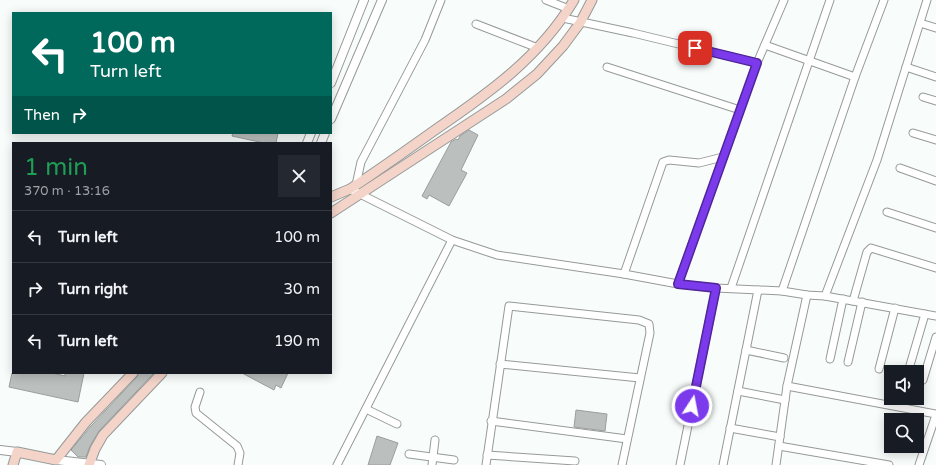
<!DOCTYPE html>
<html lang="en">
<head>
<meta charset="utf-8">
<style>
	body { margin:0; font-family:"Varela Round",sans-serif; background:#242831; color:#f1f3f6; height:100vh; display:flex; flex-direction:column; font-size:15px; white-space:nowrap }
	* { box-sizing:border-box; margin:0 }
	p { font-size:13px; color:#9ea1a6 }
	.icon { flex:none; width:22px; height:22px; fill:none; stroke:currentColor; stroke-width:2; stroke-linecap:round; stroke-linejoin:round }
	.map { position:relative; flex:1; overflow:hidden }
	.details { position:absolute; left:12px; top:142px; width:320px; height:232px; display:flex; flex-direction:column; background:#171b24; border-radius:0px; box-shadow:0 2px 10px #0003 }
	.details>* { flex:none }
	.guide { position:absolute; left:12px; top:12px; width:320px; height:122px; border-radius:0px; box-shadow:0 2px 10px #0003; background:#00695c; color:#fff; overflow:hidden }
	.controls { position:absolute; left:884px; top:365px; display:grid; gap:8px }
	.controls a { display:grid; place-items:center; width:40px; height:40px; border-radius:0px; background:#171b24; box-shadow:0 2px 10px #0003; font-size:20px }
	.pin { position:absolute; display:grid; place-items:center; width:34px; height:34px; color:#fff; margin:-17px; border-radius:8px; box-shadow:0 2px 6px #0006 }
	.me { position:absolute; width:44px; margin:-22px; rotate:11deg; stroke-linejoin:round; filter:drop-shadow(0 0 3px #0008) }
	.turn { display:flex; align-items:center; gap:14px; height:84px; padding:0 12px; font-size:18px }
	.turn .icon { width:52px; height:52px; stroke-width:2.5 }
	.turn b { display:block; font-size:28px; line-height:34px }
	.then { display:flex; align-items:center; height:38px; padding:0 12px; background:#0003; gap:8px; font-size:15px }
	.round { display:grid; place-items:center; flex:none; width:42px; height:42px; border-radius:0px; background:#242831 }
	.head { display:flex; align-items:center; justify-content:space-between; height:68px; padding:0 12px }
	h1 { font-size:24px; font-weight:600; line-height:30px; color:#1e9e55 }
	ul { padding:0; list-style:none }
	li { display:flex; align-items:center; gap:12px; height:52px; padding:0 12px; border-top:1px solid #363941 }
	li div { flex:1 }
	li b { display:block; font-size:15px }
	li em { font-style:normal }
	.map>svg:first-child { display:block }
</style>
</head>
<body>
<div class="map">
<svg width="936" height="465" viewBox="0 0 936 465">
	<rect width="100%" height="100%" fill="#f8fcfb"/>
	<g fill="#bbbfbe" stroke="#9a9e9d">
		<polygon points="469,130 478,135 461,170 467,173 449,206 429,195 427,199 422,196 451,142 456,139 458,140 460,136"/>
		<polygon points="233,133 278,133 276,143 264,143 232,136"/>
		<polygon points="12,373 52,373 65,376 65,373 84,373 78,402 9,387"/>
		<polygon points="139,373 154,373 99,431 90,446 86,457 78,457 71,450 91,426 137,377"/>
		<polygon points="242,373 288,373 281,388 276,385 274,390"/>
		<polygon points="576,410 607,414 605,431 574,427"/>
		<polygon points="377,436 398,443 390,465 368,465"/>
	</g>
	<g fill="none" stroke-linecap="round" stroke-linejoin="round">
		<defs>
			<g id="minor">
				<polyline points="546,0 569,9"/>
				<polyline points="563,18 633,33 757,63"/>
				<polyline points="920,23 936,28"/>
				<polyline points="476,24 538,48"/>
				<polyline points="765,45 855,77"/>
				<polyline points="607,67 740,110"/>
				<polyline points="906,67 936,77"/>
				<polyline points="923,97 936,101"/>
				<polyline points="913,133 936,140"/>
				<polyline points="900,168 936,181"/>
				<polyline points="356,185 361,162 425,40 441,0"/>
				<polyline points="350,189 452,240 497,255 624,274 678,284 716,288 782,291 807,295 825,296 936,316"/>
				<polyline points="887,212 936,228"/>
				<polyline points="624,274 663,162 669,160 699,163 723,157"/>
				<polyline points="678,284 757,63 784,0"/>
				<polyline points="731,288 830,0"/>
				<polyline points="782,291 855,77 884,0"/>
				<polyline points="825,296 877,160 927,0"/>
				<polyline points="853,301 867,252 871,248 936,268"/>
				<polyline points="746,350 784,358"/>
				<polyline points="830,359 843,299"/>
				<polyline points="848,362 862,302"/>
				<polyline points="500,364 640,378"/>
				<polyline points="879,369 895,308"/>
				<polyline points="908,372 925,314"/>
				<polyline points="923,380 936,337"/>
				<polyline points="787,386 936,414"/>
				<polyline points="738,391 785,400"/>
				<polyline points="200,392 195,407 196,413 237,446 240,453 238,465"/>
				<polyline points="366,409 397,424"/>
				<polyline points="491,421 627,439"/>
				<polyline points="730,428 780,437"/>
				<polyline points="779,446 889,465"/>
				<polyline points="409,454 454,460"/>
				<polyline points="487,455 575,461"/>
				<polyline points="337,465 452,240"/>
				<polyline points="432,465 435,440"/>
				<polyline points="486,465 509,306 639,320 649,324 650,333 622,465"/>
				<polyline points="680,465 716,288"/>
				<polyline points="723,465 758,290"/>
				<polyline points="776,465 787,386 807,295"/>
				<polyline points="919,465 936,415"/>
			</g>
			<g id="tertiary">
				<polyline points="331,83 364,0"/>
				<polyline points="331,119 382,0"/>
				<polyline points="307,143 311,133"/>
				<polyline points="321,143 325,133"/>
				<polyline points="0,450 17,452"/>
				<polyline points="56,460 101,465"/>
			</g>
			<g id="secondary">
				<path d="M331 197 350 189C379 170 407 150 435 130 489 93 540 57 574 0"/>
				<polyline points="331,213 506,99 537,74 563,46 580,23 592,0"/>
				<polyline points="13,465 17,452 56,460 86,422 133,373"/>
				<polyline points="89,465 95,449 103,435 162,373"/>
			</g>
		</defs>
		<use href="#minor" stroke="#959a98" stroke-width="9"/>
		<use href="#tertiary" stroke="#959a98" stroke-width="10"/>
		<use href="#secondary" stroke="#959a98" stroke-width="11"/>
		<use href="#minor" stroke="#fff" stroke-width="7"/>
		<use href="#tertiary" stroke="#fff" stroke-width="8"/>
		<use href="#secondary" stroke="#f4d4c9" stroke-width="9"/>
	</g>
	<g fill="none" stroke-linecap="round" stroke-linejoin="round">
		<defs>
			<polyline id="route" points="692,406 716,288 678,284 757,63 695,48"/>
		</defs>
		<use href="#route" stroke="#51269a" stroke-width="10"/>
		<use href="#route" stroke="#7c3aed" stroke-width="7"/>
	</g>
</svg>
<div class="controls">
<a><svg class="icon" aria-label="sound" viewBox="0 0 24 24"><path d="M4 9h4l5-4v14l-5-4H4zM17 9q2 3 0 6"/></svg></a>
<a><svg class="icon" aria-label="search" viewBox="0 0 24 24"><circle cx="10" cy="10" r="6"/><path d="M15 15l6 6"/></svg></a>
</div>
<div class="pin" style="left:695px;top:48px;background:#d93025"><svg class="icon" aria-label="arrive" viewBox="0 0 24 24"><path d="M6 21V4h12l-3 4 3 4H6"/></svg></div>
<svg class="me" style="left:692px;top:406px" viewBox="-20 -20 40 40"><circle r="17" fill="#7c3aed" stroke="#fff" stroke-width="3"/><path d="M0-11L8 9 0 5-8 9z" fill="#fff"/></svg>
<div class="guide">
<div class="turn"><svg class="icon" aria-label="left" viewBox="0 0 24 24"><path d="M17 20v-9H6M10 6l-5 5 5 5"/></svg><div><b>100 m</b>Turn left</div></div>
<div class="then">Then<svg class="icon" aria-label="right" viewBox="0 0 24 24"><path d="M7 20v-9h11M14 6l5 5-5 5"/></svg></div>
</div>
<section class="details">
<div class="head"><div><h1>1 min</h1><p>370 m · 13:16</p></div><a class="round"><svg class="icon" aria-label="close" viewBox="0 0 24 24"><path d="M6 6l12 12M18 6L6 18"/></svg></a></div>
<ul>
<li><svg class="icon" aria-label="left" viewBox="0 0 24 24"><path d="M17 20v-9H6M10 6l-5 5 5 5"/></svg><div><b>Turn left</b></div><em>100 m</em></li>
<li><svg class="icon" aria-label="right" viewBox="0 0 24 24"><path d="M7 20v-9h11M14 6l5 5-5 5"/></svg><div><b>Turn right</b></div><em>30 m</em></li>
<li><svg class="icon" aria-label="left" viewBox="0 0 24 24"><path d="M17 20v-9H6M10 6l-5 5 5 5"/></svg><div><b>Turn left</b></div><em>190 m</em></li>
</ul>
</section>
</div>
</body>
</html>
